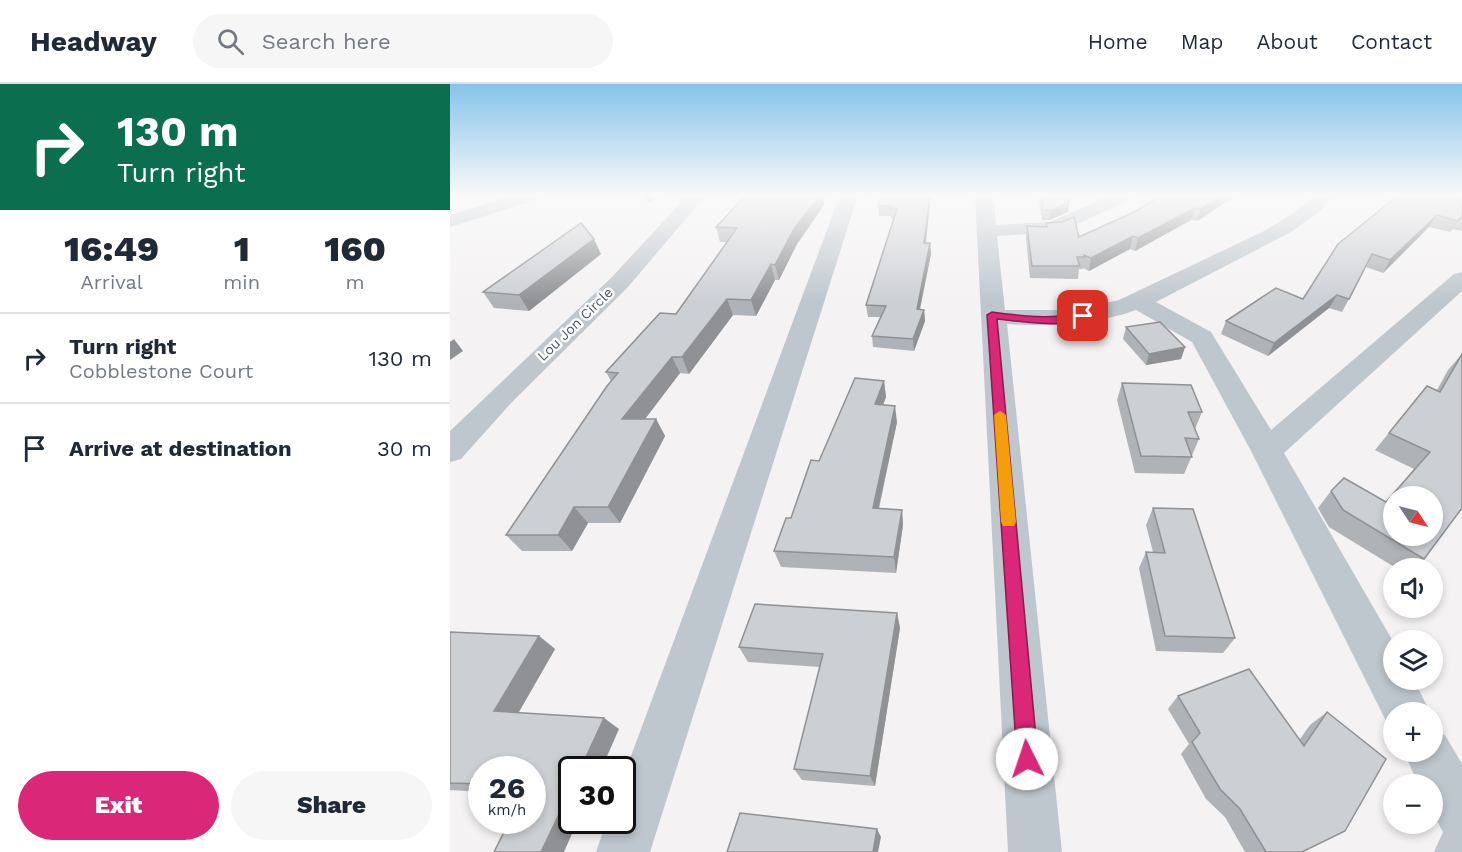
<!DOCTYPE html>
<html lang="en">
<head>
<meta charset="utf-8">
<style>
	body { margin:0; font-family:"Work Sans",sans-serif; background:#f6f6f7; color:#1f2937; height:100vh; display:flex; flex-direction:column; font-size:22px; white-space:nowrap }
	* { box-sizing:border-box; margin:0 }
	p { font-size:20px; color:#747a83 }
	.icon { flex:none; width:33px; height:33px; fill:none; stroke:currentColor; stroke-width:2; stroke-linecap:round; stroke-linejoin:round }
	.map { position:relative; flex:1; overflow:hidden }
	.sheet { display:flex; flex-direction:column; background:#fff; width:450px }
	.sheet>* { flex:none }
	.top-card { background:#0b6e4f; color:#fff; overflow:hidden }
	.needle { width:39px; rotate:125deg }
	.tools { position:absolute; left:933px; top:402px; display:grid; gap:12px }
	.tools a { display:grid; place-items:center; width:60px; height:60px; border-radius:50%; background:#fff; box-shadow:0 3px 9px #0003; font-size:30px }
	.speed { position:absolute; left:18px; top:672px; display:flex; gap:12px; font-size:30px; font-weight:700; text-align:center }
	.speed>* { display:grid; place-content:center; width:78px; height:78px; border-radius:50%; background:#fff; box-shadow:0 3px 9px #0003; line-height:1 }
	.speed small { font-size:15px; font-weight:400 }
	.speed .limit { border:3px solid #111; border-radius:9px; background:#fff; color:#111 }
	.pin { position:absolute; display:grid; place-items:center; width:51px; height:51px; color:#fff; margin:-26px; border-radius:12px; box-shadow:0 3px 9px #0006 }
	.me { position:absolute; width:66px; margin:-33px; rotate:356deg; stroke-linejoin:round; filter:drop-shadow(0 0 4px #0008) }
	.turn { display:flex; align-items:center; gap:21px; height:126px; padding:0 18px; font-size:27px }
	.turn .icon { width:78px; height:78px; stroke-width:2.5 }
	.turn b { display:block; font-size:42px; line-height:51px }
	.eta { display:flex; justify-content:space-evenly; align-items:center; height:102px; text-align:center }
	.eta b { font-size:36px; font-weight:800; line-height:42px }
	.button { display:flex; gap:12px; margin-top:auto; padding:12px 18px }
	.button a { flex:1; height:69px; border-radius:36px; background:#db2777; color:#fff; font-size:24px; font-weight:800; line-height:69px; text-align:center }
	.button a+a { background:#f6f6f7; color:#1f2937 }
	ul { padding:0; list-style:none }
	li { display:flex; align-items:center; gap:18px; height:90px; padding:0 18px; border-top:2px solid #e0e1e3 }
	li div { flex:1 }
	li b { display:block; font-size:22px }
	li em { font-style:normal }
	header { display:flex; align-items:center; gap:36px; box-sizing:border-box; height:84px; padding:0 30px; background:#fff; border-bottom:2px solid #e0e1e3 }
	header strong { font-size:28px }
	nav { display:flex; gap:33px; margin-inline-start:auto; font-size:21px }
	.search { width:420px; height:54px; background:#f6f6f7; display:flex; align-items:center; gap:15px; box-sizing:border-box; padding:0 21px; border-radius:33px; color:#747a83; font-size:22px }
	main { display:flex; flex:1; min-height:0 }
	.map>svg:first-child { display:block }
</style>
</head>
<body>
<header>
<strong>Headway</strong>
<div class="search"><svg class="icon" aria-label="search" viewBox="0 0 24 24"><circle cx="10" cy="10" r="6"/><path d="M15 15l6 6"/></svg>Search here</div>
<nav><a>Home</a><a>Map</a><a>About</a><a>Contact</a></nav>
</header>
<main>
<section class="sheet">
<div class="top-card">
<div class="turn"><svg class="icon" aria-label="right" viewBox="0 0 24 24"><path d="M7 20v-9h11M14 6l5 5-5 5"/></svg><div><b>130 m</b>Turn right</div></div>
</div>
<div class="eta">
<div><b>16:49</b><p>Arrival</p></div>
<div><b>1</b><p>min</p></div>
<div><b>160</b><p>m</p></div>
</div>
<ul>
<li><svg class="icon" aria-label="right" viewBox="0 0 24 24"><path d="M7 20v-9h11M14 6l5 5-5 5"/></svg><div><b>Turn right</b><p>Cobblestone Court</p></div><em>130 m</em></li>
<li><svg class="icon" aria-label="arrive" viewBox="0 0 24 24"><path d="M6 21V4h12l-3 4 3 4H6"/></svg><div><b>Arrive at destination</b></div><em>30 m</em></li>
</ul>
<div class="button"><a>Exit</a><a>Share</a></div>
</section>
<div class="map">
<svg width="1012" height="768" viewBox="0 0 1012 768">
	<rect width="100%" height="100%" fill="#f4f2f2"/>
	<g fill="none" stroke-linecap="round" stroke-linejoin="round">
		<g fill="#bec7ce" fill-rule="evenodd">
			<polygon points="65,111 91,111 88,115 0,143 0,131"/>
			<polygon points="238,111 256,111 178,203 62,318 11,375 0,378 0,347 162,193"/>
			<polygon points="390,111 408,111 200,768 146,768 157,736 172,736 172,696"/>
			<path d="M525 111H543L546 141 600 138 661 111H684L681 115 610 148 547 152 555 226H624L669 216 812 148 843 130 866 111H885L870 127 841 148 706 218 761 248 821 346 1004 190 1012 188V207L834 369 944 559V596H964L980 628H944V646L940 645 801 367 742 258 686 226C644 241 601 243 557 240L612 768H558Z"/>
			<polygon points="982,645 995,651 1012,680 1012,768 984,768 993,748 982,728 982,700 968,700 954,668 982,668"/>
		</g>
	</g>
	<g fill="#afb2b6">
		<polygon points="431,111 481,111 476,159 480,159 481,170 470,226 474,226 475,237 464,267 423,263 422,252 430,233 418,233 416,221 443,135 441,135 441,132 429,132 428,122"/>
		<polygon points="588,111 617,111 619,118 618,128 599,136 592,136"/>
		<polygon points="787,111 747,137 741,136 685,167 680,165 639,187 633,184 633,185 629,185 628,195 580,194 576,155 577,142 596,143 596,139 629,153"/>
		<polygon points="947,111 1012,111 1012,147 1003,145 1000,148 979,143 933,189 916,183 892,228 879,224 818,272 771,250 776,237 853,215"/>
		<polygon points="373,112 374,121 347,160 329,196 325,196 306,232 283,231 239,290 230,289 195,335 206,335 215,352 170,439 138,439 122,467 72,467 56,451 161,297 156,288 226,230 277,158 270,158 266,143"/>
		<polygon points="151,170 79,227 44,224 33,208"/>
		<polygon points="676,243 735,263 731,275 696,281 673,255"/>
		<polygon points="1012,270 974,475 963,484 946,484 879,443 868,424 881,407 936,418 964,385 925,366 977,302 987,306 998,286"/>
		<polygon points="434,297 436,313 433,321 447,338 429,425 452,426 453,441 446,489 331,483 324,467 341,434 369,377"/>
		<polygon points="672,299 752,328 745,345 749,355 734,390 685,389 667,316"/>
		<polygon points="703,424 785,554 773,569 706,567 689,484 696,468 703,468 696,441"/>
		<polygon points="447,529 450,544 425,702 352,696 344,685 370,583 298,578 289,563"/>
		<polygon points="0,548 89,552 105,565 69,628 169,645 82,736 82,686 32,686 32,708 0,706"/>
		<polygon points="728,612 850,655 860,641 877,628 852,768 795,768 775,733 756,715 731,670 739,660 718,625"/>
	</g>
	<g fill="#8f9194">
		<polygon points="195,111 210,111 198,119"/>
		<polygon points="366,111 374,111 373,112 374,121 347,160 329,196 325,181 344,145"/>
		<polygon points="480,111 481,111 474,169 474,159"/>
		<polygon points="773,111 787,111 747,137 751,125"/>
		<polygon points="619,118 618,128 599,136 601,126"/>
		<polygon points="745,124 741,136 685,167 688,154"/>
		<polygon points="987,131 979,143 933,189 940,176"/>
		<polygon points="683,152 680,165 639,187 641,174"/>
		<polygon points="144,155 151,170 79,227 69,211"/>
		<polygon points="480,159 481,170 467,237 467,225"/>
		<polygon points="321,180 325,196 306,232 301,216"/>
		<polygon points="887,211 879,224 818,272 824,259"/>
		<polygon points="277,215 283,231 239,290 232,273"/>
		<polygon points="474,226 475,237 464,267 463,255"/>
		<polygon points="4,255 13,267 0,276 0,258"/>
		<polygon points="735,263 731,275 696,281 699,270"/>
		<polygon points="222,273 230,289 182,352 172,335"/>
		<polygon points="434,297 436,313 427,336 425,320"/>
		<polygon points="445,322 447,338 425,440 423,424"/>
		<polygon points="206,335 215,352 170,439 158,423"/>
		<polygon points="124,423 138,439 122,467 108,451"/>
		<polygon points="452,426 453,441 446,489 444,473"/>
		<polygon points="447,529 450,544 425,702 420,692"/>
		<polygon points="89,552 105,565 63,638 44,627"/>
		<polygon points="154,634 169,645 151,686 130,686"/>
		<polygon points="122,703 122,736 128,736 114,768 91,768"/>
		<polygon points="427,745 431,753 428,768 423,768"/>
	</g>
	<g fill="#cccfd4" stroke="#8f9194" stroke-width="1.5" fill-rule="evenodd">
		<polygon points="296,111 370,111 344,145 325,181 321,180 301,216 277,215 232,273 222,273 172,335 206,335 158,423 124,423 108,451 56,451 157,302 168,289 156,288 210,229 226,230 287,144 266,143"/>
		<polygon points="431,111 480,111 474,159 480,159 467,225 474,226 463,255 422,252 436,222 416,221 447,125 440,125 441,122 428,122"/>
		<polygon points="591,111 617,111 619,118 601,126 593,126"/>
		<polygon points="714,111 773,111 751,125 745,124 688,154 683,152 641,174 634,171 635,173 627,173 630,182 582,182 577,142 597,143 596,139 612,138 624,133 629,153 682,129"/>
		<polygon points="949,111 1012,111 1012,133 1011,133 1008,137 987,131 940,176 922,170 899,215 887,211 824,259 776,237 826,204 853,215 888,160"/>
		<polygon points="131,139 144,155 69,211 33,208"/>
		<polygon points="710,238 735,263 699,270 676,243"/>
		<path d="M1012 270V424L974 475 893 426 881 407 894 394 936 418 980 368 939 349 977 302 990 308ZM944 412H982V452H944Z"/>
		<polygon points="405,294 434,297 425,320 445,322 423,424 452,426 444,473 324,467 336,434 341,434 361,376 369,377"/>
		<polygon points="672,299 741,301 752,328 738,328 749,355 735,354 742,373 691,372"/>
		<polygon points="703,424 743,425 785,554 715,552 696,468 715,469"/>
		<polygon points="305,520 447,529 420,692 344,685 373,570 289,563"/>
		<polygon points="0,548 89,552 44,627 154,634 130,686 122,686 122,703 91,768 44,768 60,736 82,736 82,686 32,686 32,700 0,699"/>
		<polygon points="799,585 854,662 877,628 936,675 895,747 852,768 816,768 790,725 770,705 742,658 750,649 728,612"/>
		<polygon points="290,729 427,745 423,768 277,768"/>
	</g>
	<linearGradient id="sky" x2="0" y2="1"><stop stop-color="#85c4ea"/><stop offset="0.51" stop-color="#faf9f9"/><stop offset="1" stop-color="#faf9f9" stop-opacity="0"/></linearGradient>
	<rect width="1012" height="218" fill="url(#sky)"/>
	<path fill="#db2777" stroke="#8e194d" stroke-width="1.5" d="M542 228C565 231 587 234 610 232 620 232 631 227 638 232 620 246 570 237 547 235L588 675 585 682 577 685 570 682 567 675 537 231Z"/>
	<polygon fill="#f59e0b" points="550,327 556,331 566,438 564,442 553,442 551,438 544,331"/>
	<g text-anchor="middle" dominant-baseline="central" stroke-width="5" stroke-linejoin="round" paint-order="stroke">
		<g font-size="14" fill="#4a565f" stroke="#fff">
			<text transform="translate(125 240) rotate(-44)">Lou Jon Circle</text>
		</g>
	</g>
</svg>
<div class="tools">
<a><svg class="needle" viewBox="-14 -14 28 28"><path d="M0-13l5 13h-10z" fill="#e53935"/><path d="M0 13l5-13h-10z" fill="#747a83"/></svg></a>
<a><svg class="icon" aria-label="sound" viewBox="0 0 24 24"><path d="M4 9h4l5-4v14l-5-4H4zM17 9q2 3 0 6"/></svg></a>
<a><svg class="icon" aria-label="layers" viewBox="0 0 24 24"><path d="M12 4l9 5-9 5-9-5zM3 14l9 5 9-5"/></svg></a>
<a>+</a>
<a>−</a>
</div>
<div class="speed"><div>26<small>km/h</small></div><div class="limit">30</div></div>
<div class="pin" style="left:633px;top:232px;background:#d93025"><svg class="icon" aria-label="arrive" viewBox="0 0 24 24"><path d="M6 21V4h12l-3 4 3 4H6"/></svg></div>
<svg class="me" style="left:577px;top:675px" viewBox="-20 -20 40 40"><circle r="19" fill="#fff"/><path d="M0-13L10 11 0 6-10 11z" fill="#db2777"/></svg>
</div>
</main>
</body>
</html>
